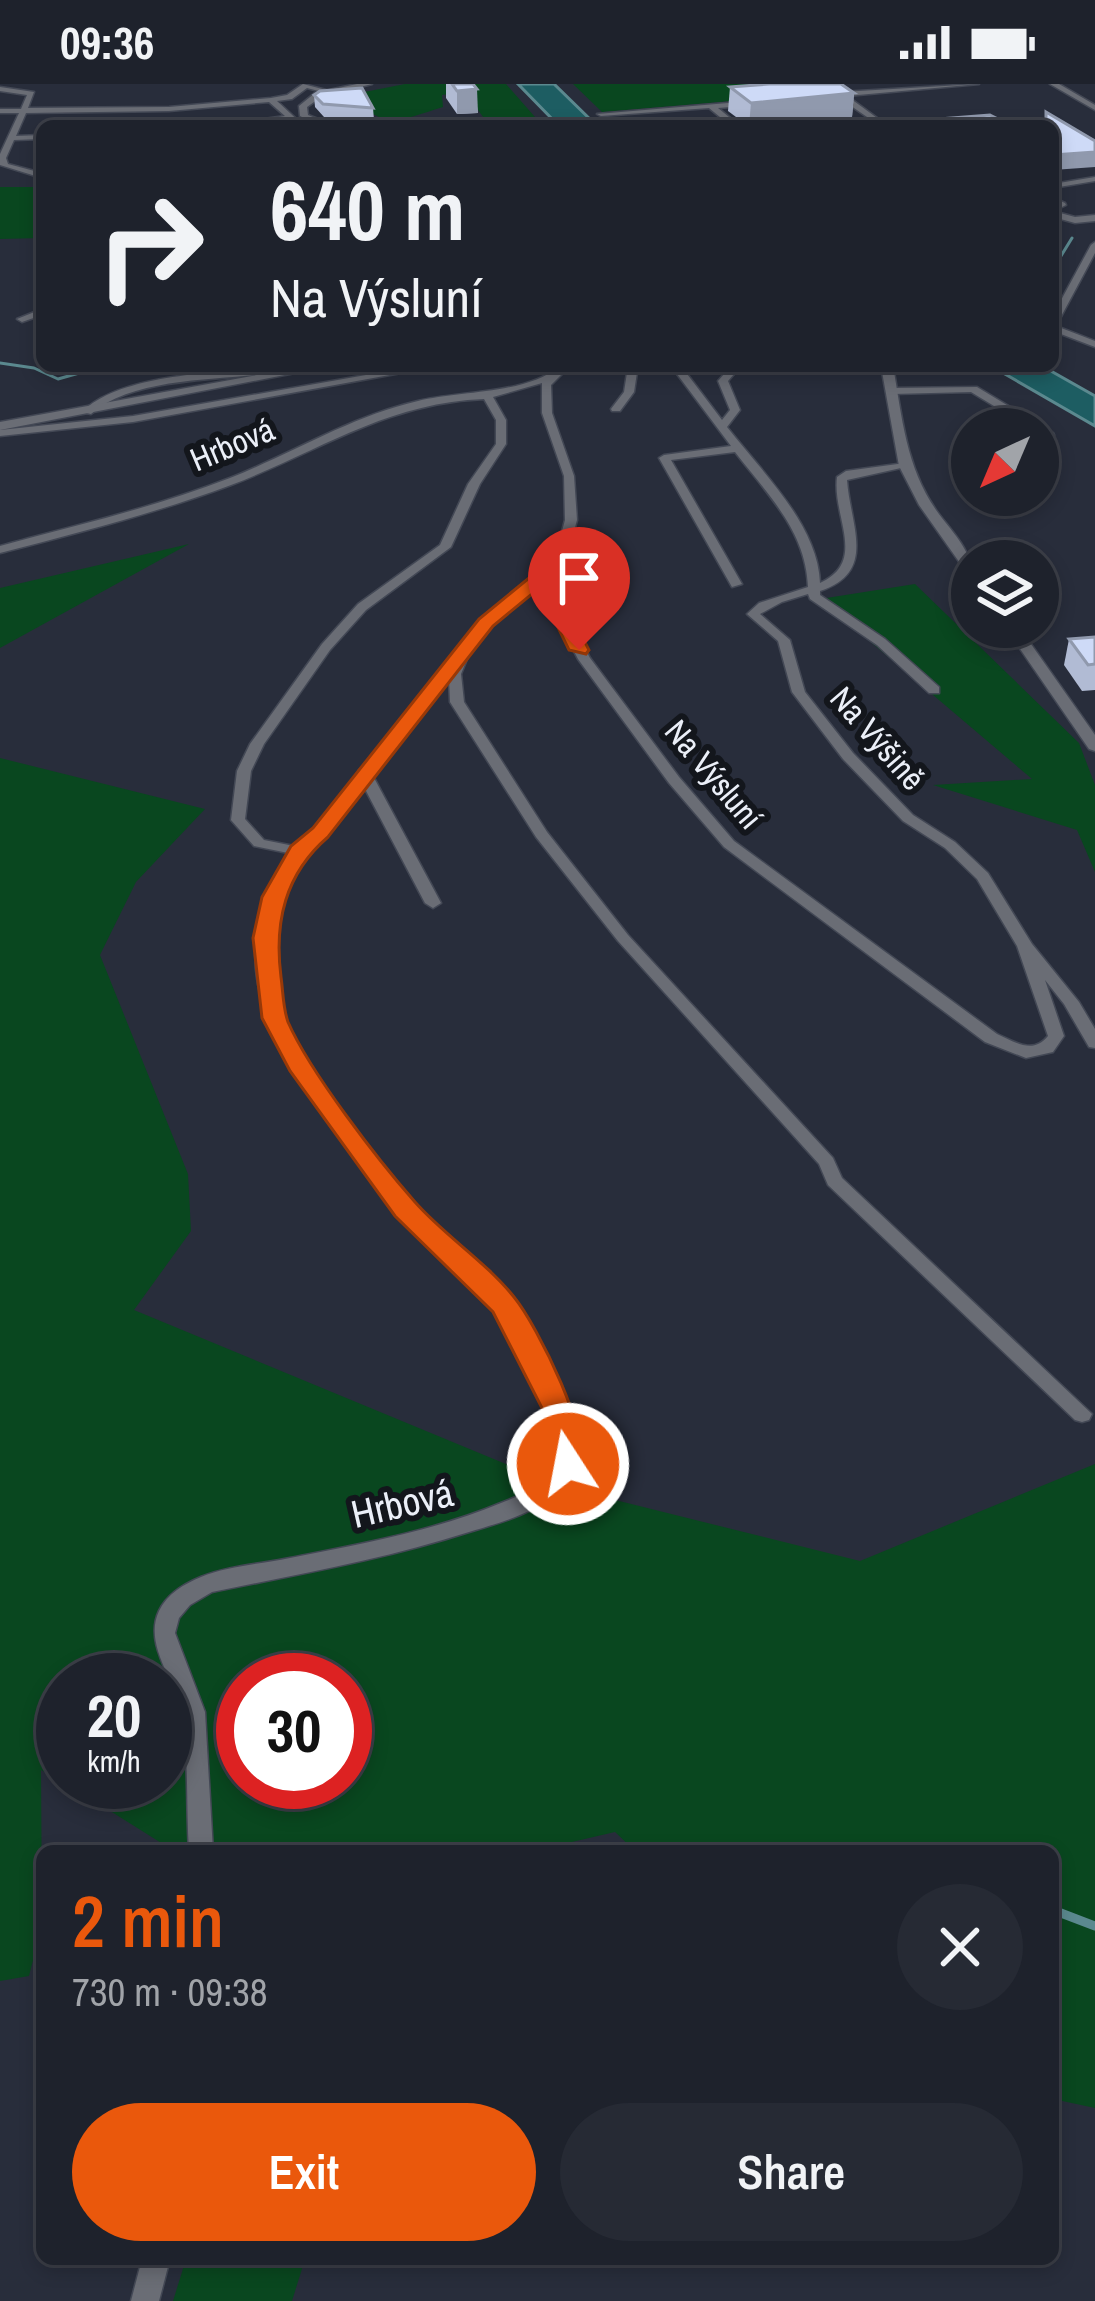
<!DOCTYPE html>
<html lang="en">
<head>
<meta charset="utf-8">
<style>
	body { margin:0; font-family:"Archivo Narrow",sans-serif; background:#262a34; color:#f1f3f6; height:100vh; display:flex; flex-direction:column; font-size:45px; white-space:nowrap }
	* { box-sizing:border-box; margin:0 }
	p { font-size:39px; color:#a1a4a9 }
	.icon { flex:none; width:66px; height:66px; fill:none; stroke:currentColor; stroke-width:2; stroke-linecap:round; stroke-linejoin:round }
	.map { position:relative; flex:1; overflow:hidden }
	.side { position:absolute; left:36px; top:1761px; width:1023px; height:420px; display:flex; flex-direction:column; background:#1e222c; border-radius:18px; box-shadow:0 6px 18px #0003,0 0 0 3px #3c3f48 }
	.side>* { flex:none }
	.hud { position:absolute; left:36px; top:36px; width:1023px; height:252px; border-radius:18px; box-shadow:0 6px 18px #0003,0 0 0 3px #3c3f48; background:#1e222c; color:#f1f3f6; overflow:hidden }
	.needle { width:78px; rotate:224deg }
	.controls { position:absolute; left:951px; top:324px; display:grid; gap:24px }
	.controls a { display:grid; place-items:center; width:108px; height:108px; border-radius:50%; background:#1e222c; box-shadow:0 6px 18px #0003,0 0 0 3px #3c3f48; font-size:60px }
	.speed { position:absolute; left:36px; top:1569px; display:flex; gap:24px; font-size:60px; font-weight:700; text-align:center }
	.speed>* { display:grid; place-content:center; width:156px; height:156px; border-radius:50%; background:#1e222c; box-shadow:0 6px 18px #0003,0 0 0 3px #3c3f48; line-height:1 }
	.speed small { font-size:30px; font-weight:400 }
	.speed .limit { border:18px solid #d22; background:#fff; color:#111 }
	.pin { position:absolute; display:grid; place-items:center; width:102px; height:102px; color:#fff; margin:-123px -51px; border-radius:50% 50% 50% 0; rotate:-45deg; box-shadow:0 0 12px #0007 }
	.pin .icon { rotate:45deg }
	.me { position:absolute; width:132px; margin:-66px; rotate:349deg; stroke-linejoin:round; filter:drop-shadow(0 0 9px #0008) }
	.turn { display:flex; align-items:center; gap:42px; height:252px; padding:0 36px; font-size:54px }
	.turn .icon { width:156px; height:156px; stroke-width:2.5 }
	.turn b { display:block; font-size:84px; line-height:102px }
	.round { display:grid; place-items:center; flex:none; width:126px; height:126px; border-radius:63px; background:#262a34 }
	.headline { display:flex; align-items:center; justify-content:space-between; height:204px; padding:0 36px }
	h1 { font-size:72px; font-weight:600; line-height:90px; color:#ea580c }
	.action { display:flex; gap:24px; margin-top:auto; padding:24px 36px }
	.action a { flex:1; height:138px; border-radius:72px; background:#ea580c; color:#fff; font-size:48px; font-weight:600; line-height:138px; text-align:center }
	.action a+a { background:#262a34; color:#f1f3f6 }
	.status { display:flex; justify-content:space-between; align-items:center; height:84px; padding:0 60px; background:#1e222c; direction:ltr }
	.status svg { height:33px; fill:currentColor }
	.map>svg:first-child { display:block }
</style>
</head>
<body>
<div class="status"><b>09:36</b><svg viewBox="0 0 49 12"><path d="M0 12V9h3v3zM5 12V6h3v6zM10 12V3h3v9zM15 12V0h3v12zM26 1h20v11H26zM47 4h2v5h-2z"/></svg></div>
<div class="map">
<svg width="1095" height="2217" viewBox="0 0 1095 2217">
	<rect width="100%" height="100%" fill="#282d3b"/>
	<g fill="#09471f" fill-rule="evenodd">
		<path d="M405 0H506L535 33 486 37 465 8 442 11 443 23C397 37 386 47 349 11Z"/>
		<polygon points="573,0 814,0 826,9 602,28"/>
		<polygon points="0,103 42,103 42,154 0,155"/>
		<polygon points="189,460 0,564 0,504"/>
		<polygon points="915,500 1079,659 1095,701 1095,788 1077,746 933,701 1032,695 820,515"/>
		<path d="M0 674 205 725 136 798 100 871 188 1090 191 1147 134 1226 559 1402 860 1477 1095 1380V2024L1053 2015V1767H635L615 1748 533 1767H174L64 1698H165V1596H63V1698L41 1686 42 1841 29 1892 0 1897ZM243 1596H345V1698H243Z"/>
		<polygon points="186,2175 305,2175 292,2217 173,2217"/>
	</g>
	<g fill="#1d5d62" stroke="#5b898f" stroke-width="3">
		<polygon points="518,0 554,0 597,42 559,42"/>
		<polygon points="991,282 1042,282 1095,312 1095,342"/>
	</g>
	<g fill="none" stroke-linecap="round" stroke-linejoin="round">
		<g stroke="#5b898f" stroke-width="3">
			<polyline points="1053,185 1072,154"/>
			<polyline points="0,279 34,284 58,295 104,282"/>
			<polyline points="152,282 184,289 219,288"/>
		</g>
		<polyline stroke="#5b898f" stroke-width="9" points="1053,1826 1095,1842"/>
		<defs>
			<g id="minor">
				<polygon points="303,0 334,8 330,10 307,4 292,15 277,17 304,42 296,42 289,36 215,42 285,32 269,18 169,27 26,29 16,52 42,51 42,55 14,56 6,74 8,80 42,89 42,94 0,81 0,70 19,29 0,29 0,25 21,25 27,11 0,7 0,3 34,8 28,24 169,23 271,14 287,11"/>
				<polygon points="821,0 830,0 841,8 979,0 847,12 888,42 875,39 811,42 870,35 838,13 830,13 833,9"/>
				<polygon points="1050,0 1059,0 1095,21 1095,26"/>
				<polygon points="752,17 755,21 718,24 740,42 731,42 709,24 601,32 597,30"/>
				<polygon points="1095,93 1095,97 1053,104 1053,100"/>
				<polygon points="1053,114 1065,119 1066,121 1062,123 1053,119"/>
				<polygon points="1095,158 1095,169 1056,242 1095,257 1095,263 1053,247 1053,231 1091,161"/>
				<polygon points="42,225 42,231 22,238 17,235"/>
				<path d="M280 282H304C290 288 273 289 257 291 207 296 129 296 91 330L82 328C122 288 225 289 280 282Z"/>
				<polygon points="417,282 439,282 133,338 0,352 0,346 133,332"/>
				<path d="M559 282H570L551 301 552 329 574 392 577 436 561 496 564 525 590 574 679 693 734 757 997 950C1015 958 1033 971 1048 952L1017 862 977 795 945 764 903 737 843 675 792 608 778 557 747 530 759 519 808 503C806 447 768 411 735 368L671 376 742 500 732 503 659 374 664 371 731 362 671 282H681L722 336 730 326 718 297 731 282H741L728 297 740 326 727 343C762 388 818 441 820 499 868 477 832 433 837 393L846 387 905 379 910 382 847 396C850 441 878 488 820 507V511L885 555 939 603V609H929L877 561 810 515 808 510 782 518 760 530 790 556 805 608 853 669 913 731 955 758 988 789 1032 860 1079 918 1095 945V964L1089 963 1064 920 1045 896 1064 952 1053 968 1026 974 985 958 724 763 669 699 578 575 552 525 550 492 490 541 466 572 467 575 461 590 464 618 547 748 628 851 833 1074 842 1094 1092 1330 1089 1336 1082 1338 1075 1336 828 1101 819 1080 618 857 536 753 450 618 449 594 373 692 441 819 433 824 425 819 364 703C332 745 287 784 275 838 258 920 307 981 353 1043 372 1070 390 1098 413 1122 439 1148 470 1168 494 1196 527 1235 609 1361 560 1407 536 1429 499 1439 469 1448 385 1475 299 1490 212 1508L190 1521 179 1534 175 1549 205 1628 213 1767H189C186 1722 189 1675 182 1630 176 1597 143 1561 159 1527 167 1510 184 1500 201 1493 227 1482 261 1480 290 1474 361 1460 434 1447 501 1419 516 1413 537 1405 548 1392 556 1383 556 1368 555 1357 550 1302 505 1229 466 1190 445 1169 419 1152 399 1130 374 1103 355 1071 334 1042 269 952 217 874 293 770L254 762 231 736 237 687 250 660 322 560 358 520 440 461 468 400 496 360V336L484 315C386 319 320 367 231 401 156 429 77 449 0 469V462C77 441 156 423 230 394 293 369 352 332 418 317 458 307 529 310 559 282ZM542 299V329L564 392 565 436 554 477 482 535 364 685 359 686V692L299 763 264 756 245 735 251 687 264 660 330 566 366 526 451 463 480 400 506 360V336L493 313Z"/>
				<polygon points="628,282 638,282 634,308 620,327 612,327 611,325 624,308"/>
				<polygon points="977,303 1053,349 1054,351 1045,353 1038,349 1038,345 1032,345 971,308 892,310 887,307 892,304"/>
				<polygon points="142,2175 170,2175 159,2217 131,2217"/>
			</g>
			<g id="tertiary">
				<polygon points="357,0 372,0 321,13 307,23 308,31 323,37 401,42 320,42 300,32 299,22 315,9"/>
				<polygon points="1053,127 1075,133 1095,131 1095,137 1075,139 1053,133"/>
				<polygon points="306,282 331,282 0,346 0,338"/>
				<path d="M881 282H893C902 333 906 383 936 426 950 446 972 466 972 490L967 489 919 421 899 382Z"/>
				<polygon points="1005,543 1019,543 1095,651 1095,667 1089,665"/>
			</g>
		</defs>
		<use href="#minor" stroke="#434855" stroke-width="3"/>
		<use href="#tertiary" stroke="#434855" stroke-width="3"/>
		<use href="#minor" fill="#6a6d75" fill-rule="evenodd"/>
		<use href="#tertiary" fill="#6a6d75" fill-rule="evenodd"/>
	</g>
	<g fill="#b1bbd4">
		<polygon points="446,0 473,0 478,29 457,30 446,14"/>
		<polygon points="730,3 854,9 852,33 748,42 728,27"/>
		<polygon points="314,11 373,24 374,36 324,33 315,23"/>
		<polygon points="1095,553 1095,606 1082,607 1064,581 1069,555"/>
	</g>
	<g fill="#9099ad">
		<polygon points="477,5 478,29 457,30 457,7"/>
		<polygon points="854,9 852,33 749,42 751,19"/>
		<polygon points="1095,68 1095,83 1053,86 1053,71"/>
	</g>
	<g fill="#cedaf7" stroke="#9099ad" stroke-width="3">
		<polygon points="452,0 473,0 477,5 457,7"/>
		<polygon points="769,0 841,0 854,9 751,19 730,3"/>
		<polygon points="362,4 373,24 323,20 314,11 320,7"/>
		<polygon points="1046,28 1095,57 1095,68 1053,71 1053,42 1046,42"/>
		<polygon points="990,31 1012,42 951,42 940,35"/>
		<polygon points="327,40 380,40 380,42 328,42"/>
		<polygon points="1095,553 1095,580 1088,581 1069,555"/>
	</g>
	<path fill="#ea580c" stroke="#983908" stroke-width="3" d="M551 476 567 480 568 525 589 566 586 570 569 566 549 525V496L493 542 328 753C285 790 274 838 281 893 283 907 283 924 288 938 310 988 378 1076 415 1118 445 1152 486 1178 514 1213 537 1241 595 1356 579 1389L568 1392 557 1389 544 1328 493 1228 395 1132 290 987 262 934 253 854 262 813 291 762 313 744 479 535Z"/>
	<g text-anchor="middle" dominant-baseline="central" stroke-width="12" stroke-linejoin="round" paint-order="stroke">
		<g font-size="33" fill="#ebeff8" stroke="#13161c">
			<text transform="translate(232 360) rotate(-23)">Hrbová</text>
			<text transform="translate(878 654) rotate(49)">Na Výšině</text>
			<text transform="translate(714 690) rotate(50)">Na Výsluní</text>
		</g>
		<g font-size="39" fill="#ebeff8" stroke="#13161c">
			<text transform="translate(402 1419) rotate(-13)">Hrbová</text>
		</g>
	</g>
</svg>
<div class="controls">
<a><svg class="needle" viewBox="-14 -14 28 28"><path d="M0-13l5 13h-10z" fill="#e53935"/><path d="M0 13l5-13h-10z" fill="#a1a4a9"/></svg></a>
<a><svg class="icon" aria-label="layers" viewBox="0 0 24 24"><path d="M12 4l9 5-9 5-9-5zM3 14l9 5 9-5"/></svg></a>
</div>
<div class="speed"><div>20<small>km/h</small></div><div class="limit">30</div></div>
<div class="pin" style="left:579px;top:566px;background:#d93025"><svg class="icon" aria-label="arrive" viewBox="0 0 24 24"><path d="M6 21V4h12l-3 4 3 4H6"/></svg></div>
<svg class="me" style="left:568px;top:1380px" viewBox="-20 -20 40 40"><circle r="17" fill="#ea580c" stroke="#fff" stroke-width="3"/><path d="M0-11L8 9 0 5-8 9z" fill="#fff"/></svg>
<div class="hud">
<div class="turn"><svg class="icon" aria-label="right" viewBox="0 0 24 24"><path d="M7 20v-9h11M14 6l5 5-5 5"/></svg><div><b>640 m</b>Na Výsluní</div></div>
</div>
<section class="side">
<div class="headline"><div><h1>2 min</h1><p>730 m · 09:38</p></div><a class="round"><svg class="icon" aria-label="close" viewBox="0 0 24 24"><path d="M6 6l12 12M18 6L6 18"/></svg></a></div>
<div class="action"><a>Exit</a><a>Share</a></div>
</section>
</div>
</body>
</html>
